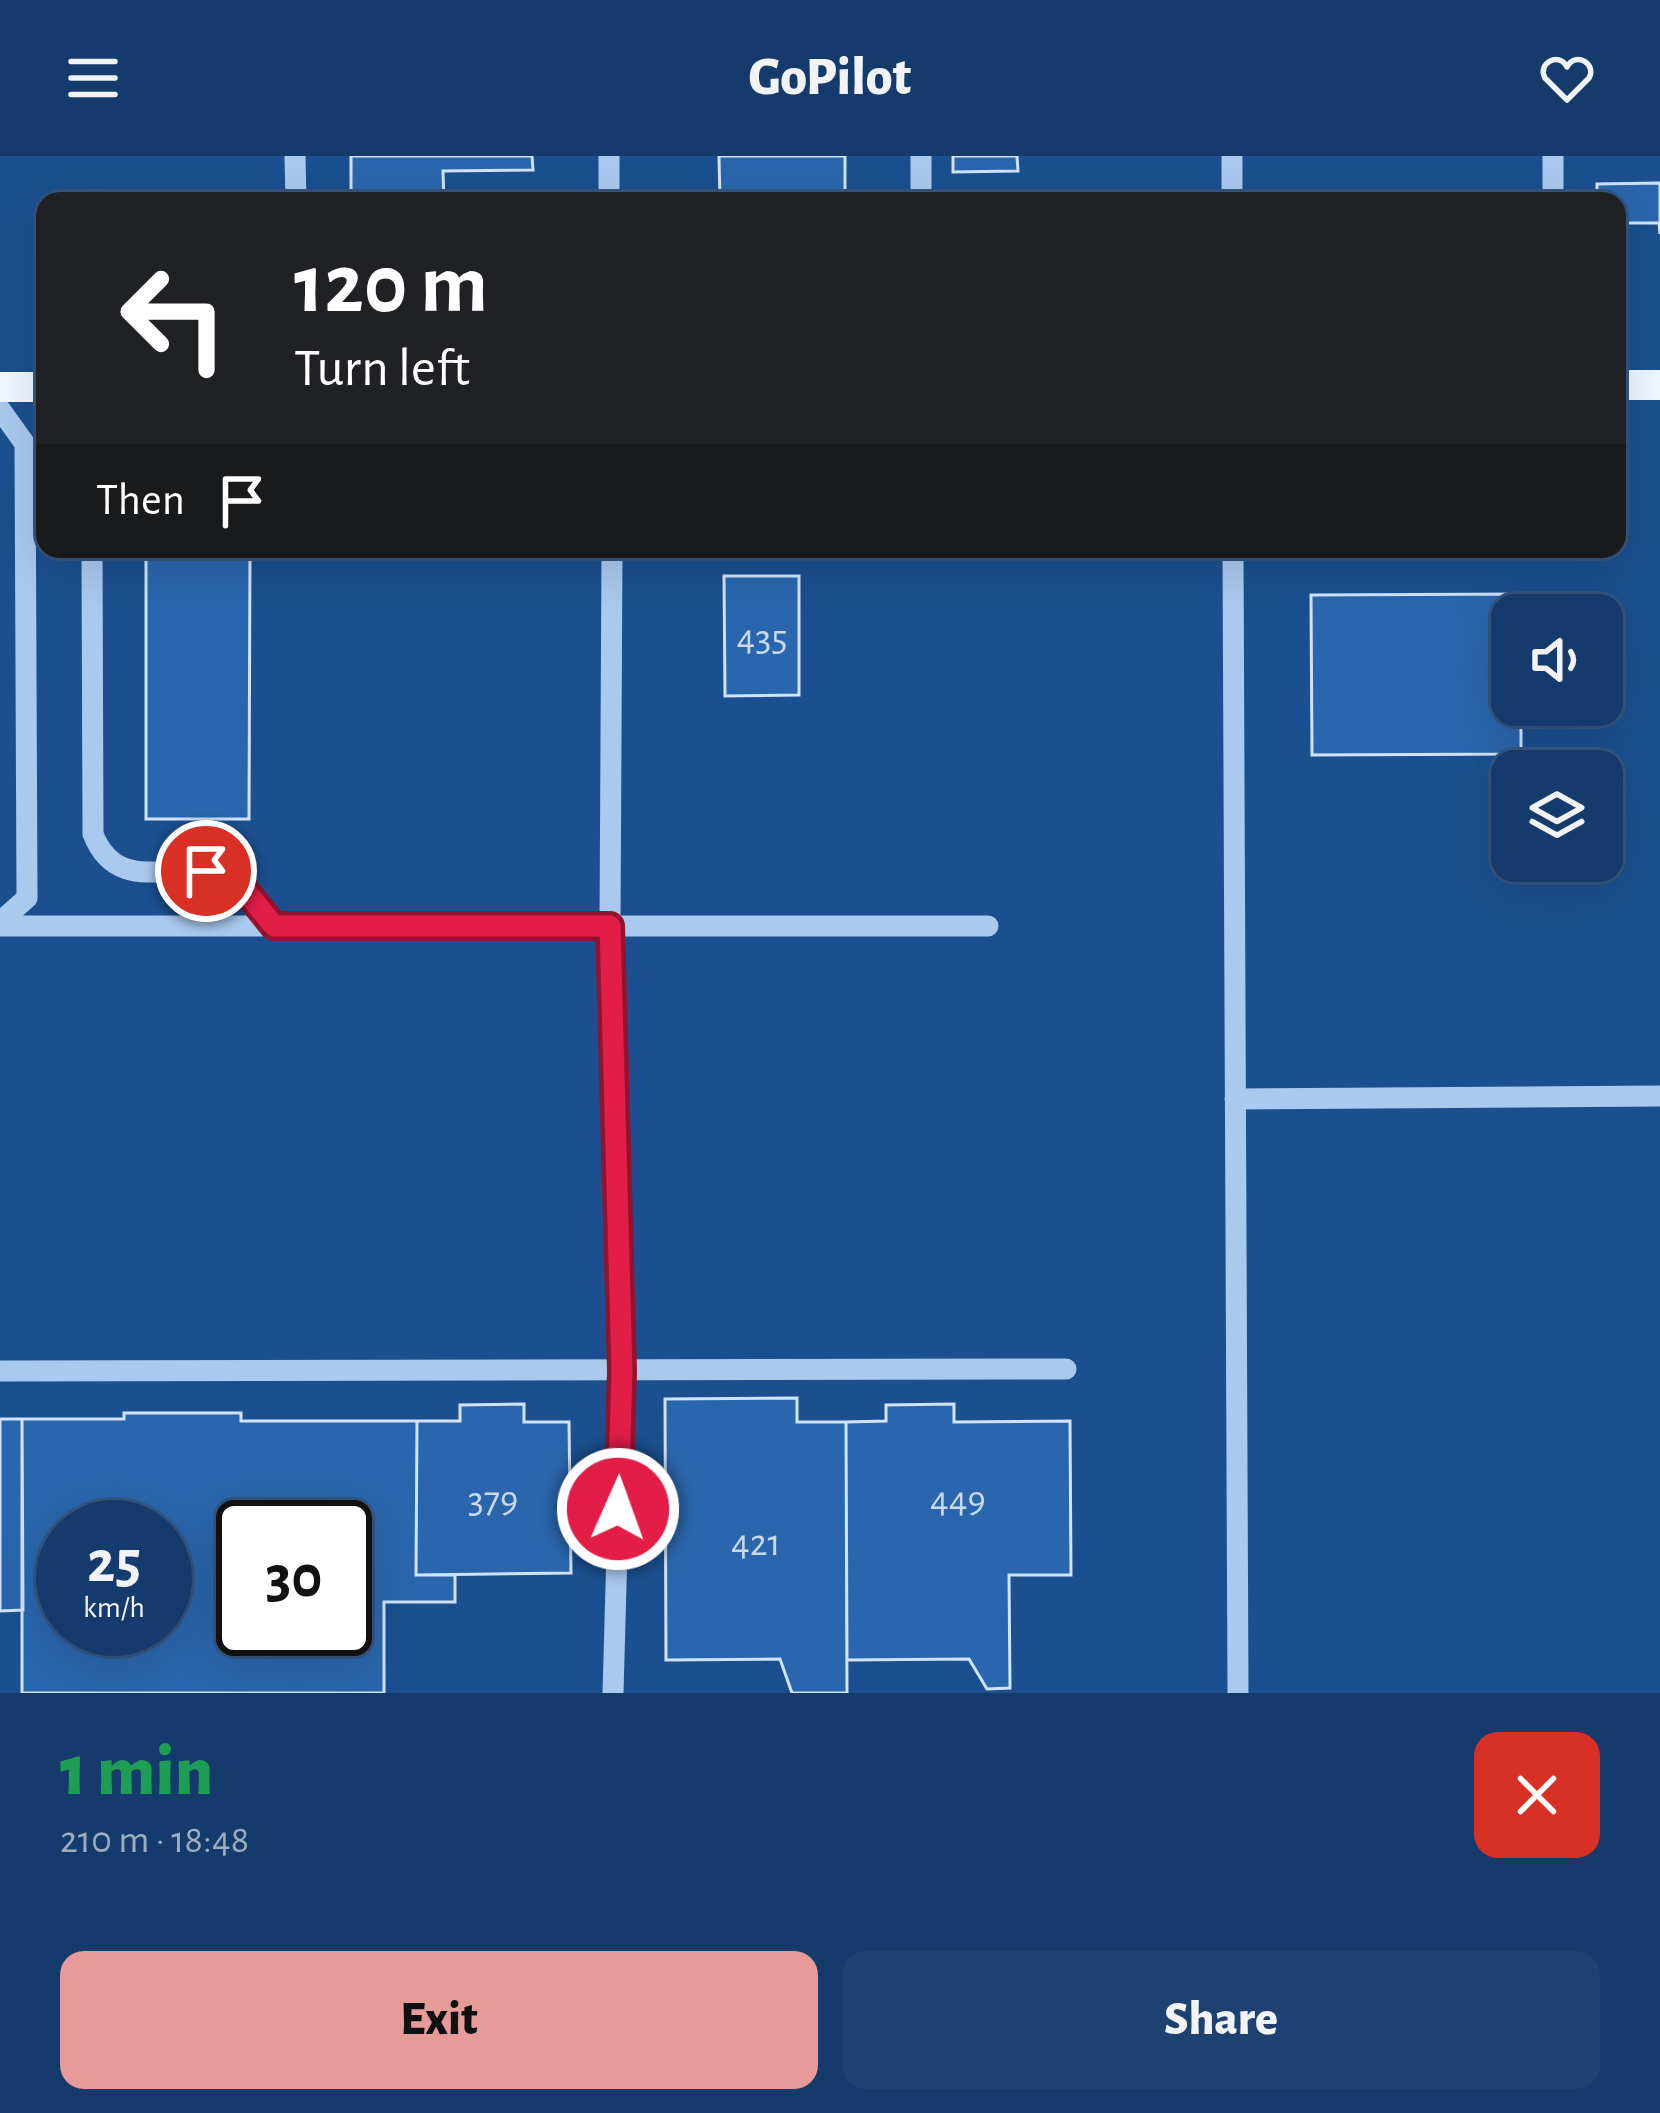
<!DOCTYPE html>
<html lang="en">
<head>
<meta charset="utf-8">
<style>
  body { margin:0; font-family:"Alegreya Sans",sans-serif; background:#1d4271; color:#f1f3f6; height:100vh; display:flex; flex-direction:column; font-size:45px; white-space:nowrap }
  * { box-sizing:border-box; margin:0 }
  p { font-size:39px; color:#9dadc1 }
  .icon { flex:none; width:66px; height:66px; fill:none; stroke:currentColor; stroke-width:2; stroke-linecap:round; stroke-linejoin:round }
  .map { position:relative; height:1537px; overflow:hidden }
  .drawer { display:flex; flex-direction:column; background:#143b6b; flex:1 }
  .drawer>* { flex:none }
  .guide { position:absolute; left:36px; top:36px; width:1590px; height:366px; border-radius:24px; box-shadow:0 12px 48px #0002,0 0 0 3px #33557e; background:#202124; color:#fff; overflow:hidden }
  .tools { position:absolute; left:1491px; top:438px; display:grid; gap:24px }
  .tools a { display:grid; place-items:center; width:132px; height:132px; border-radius:24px; background:#143b6b; box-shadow:0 12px 48px #0002,0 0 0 3px #33557e; font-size:60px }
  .speed { position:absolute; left:36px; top:1344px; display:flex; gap:24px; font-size:60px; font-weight:700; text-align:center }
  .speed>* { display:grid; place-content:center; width:156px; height:156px; border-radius:50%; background:#143b6b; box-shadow:0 12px 48px #0002,0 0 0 3px #33557e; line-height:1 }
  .speed small { font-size:30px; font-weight:400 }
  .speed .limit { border:6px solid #111; border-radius:18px; background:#fff; color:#111 }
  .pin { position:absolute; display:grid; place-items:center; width:102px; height:102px; color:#fff; margin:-51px; border:6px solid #fff; border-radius:50%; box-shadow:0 3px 12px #0007 }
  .me { position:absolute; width:132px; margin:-66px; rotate:2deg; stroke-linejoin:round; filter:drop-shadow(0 0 9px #0008) }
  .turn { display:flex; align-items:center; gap:42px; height:252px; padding:0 60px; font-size:54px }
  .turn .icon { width:156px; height:156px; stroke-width:2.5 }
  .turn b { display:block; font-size:84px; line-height:102px }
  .then { display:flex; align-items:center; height:114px; padding:0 60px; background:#0003; gap:24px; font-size:45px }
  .round { display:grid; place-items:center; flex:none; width:126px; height:126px; border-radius:24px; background:#1d4271 }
  .overview { display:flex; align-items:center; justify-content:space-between; height:204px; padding:0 60px }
  h1 { font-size:72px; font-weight:800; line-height:90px; color:#1e9e55 }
  .button { display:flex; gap:24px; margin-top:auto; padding:24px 60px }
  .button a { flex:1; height:138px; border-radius:24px; background:#e69b98; color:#111; font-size:48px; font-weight:800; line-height:138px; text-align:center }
  .button a+a { background:#1d4271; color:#f1f3f6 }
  header { display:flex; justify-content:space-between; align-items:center; height:156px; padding:0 60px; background:#143b6b; font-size:54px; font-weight:800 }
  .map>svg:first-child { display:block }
  .building { fill:#2a66ad; stroke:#cfe3fa; stroke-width:3; fill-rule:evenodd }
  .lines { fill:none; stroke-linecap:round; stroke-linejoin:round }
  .minor { stroke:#a9c9ee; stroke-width:21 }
  .major { stroke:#f0f6ff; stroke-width:30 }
  .route-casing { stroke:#92132f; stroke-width:30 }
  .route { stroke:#e11d48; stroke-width:21 }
  .labels { text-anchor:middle; stroke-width:12; stroke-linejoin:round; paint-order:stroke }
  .number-label { font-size:39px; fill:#cad9ea }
</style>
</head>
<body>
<header><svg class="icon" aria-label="menu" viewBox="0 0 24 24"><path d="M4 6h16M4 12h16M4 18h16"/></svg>GoPilot<svg class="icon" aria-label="heart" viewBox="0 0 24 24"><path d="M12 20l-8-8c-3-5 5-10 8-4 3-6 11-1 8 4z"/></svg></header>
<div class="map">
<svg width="1660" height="1537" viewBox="0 0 1660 1537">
  <rect width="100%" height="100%" fill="#1b4f8f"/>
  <!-- building -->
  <path class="building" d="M 351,0 L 532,0 L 533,14 L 443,15 L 444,45 L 351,45 Z
    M 719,0 L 845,0 L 845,45 L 720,45 Z
    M 953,0 L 1017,0 L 1018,15 L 953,16 Z
    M 1660,27 L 1660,78 L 1659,67 L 1617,67 L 1617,45 L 1597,45 L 1597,28 Z
    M 1375,35 L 1430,36 L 1430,45 L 1375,45 Z
    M 146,393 L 250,393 L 249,663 L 146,663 Z
    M 724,420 L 799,420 L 799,539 L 725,540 Z
    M 1520,438 L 1520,459 L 1512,459 L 1512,549 L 1521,549 L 1521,598 L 1312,599 L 1311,439 Z
    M 797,1242 L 797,1266 L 846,1266 L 847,1537 L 792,1537 L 780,1503 L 666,1504 L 665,1243 Z
    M 524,1248 L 524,1266 L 569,1266 L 571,1417 L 416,1419 L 417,1265 L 460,1265 L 460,1249 Z
    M 954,1248 L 954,1266 L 1070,1265 L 1071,1419 L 1009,1419 L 1010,1532 L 987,1533 L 969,1503 L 847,1504 L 846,1266 L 886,1265 L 886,1249 Z
    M 124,1257 L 241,1257 L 241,1265 L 417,1265 L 416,1419 L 455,1419 L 455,1446 L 384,1446 L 384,1537 L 22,1537 L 22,1263 L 124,1263 ZM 63,1371 L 165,1371 L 165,1473 L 63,1473 ZM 243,1371 L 345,1371 L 345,1473 L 243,1473 Z
    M 0,1263 L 22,1263 L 23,1454 L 0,1455 Z"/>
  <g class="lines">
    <!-- minor -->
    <path class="minor" d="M 295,0 L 296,45
      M 609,45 L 609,0
      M 921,45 L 921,0
      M 1232,45 L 1232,0
      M 1553,45 L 1553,0
      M 0,253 L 25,288 L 27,742 L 0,766
      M 92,393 L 93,678 C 119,744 180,699 228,721 C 248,730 261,754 274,770
      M 612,393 L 610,770 L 622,1215 L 613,1537
      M 1233,393 L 1238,1537
      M 0,770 L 988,770
      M 1235,943 L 1660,940
      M 0,1215 L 1066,1213"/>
    <!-- major -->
    <path class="major" d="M 1617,229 L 1660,229
      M 0,231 L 45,231"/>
  </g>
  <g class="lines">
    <defs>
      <path id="route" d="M 206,715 L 240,728 L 274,770 L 610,770 L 622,1215 L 618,1353"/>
    </defs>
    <!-- route casing -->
    <use href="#route" class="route-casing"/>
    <!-- route -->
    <use href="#route" class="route"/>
  </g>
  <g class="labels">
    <!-- number labels -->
    <g class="number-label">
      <text x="762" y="494">435</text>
      <text x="493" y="1356">379</text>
      <text x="958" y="1356">449</text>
      <text x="756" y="1399">421</text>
    </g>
  </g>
</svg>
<div class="tools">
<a><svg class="icon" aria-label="sound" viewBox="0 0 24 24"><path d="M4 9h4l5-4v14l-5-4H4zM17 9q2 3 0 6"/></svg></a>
<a><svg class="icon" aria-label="layers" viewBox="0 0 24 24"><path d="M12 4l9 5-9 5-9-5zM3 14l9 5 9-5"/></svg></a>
</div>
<div class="speed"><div>25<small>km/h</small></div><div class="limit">30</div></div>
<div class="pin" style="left:206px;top:715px;background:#d93025"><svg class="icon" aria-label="arrive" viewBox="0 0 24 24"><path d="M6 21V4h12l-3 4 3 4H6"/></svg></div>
<svg class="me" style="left:618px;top:1353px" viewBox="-20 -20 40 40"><circle r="17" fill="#e11d48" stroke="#fff" stroke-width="3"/><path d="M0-11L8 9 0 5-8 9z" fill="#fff"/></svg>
<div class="guide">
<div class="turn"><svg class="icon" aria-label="left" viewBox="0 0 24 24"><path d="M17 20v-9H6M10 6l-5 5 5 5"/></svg><div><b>120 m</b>Turn left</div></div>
<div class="then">Then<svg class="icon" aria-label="arrive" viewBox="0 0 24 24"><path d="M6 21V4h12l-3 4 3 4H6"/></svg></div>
</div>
</div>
<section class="drawer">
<div class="overview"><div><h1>1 min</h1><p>210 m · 18:48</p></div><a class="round" style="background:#d93025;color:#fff"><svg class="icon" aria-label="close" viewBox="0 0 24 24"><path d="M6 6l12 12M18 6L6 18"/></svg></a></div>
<div class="button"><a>Exit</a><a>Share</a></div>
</section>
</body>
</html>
